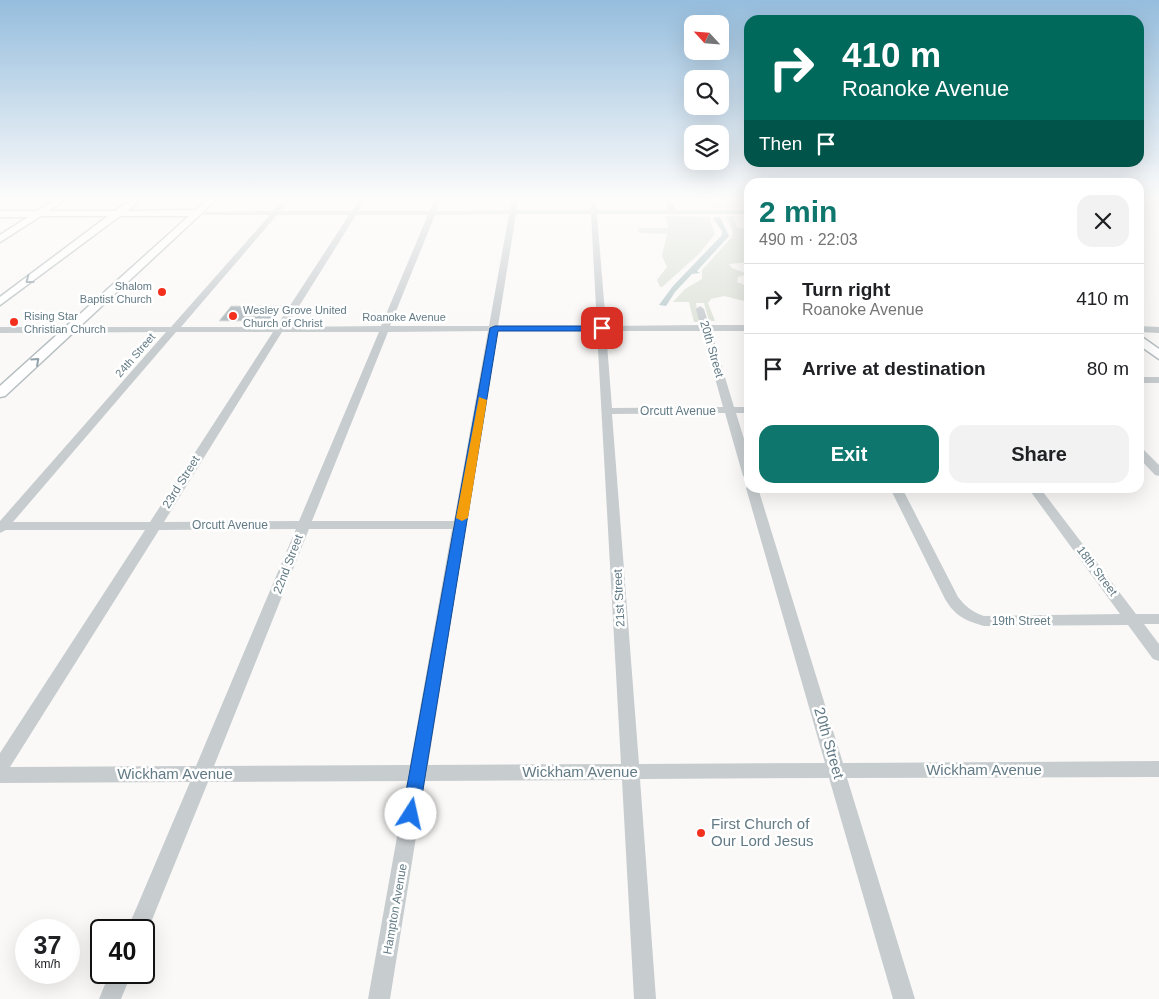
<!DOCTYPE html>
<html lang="en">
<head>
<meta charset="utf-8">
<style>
  body { margin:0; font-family:Helvetica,sans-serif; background:#f2f2f2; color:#202124; height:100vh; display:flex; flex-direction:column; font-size:19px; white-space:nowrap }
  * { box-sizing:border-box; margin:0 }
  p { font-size:16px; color:#757577 }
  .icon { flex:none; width:28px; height:28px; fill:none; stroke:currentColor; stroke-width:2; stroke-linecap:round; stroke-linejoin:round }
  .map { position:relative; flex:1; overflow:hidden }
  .details { position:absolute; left:744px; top:178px; width:400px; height:315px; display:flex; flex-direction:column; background:#fff; border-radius:15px; box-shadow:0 5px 20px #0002 }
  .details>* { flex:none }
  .top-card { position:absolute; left:744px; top:15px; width:400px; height:152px; border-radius:15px; box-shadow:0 5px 20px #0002; background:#00695c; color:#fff; overflow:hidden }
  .needle { width:32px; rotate:296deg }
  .buttons { position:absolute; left:684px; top:15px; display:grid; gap:10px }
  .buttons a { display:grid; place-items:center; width:45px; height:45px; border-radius:10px; background:#fff; box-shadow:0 5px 20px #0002; font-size:25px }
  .speed { position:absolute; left:15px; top:919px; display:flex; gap:10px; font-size:25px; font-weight:700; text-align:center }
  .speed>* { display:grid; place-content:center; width:65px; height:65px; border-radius:50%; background:#fff; box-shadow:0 5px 20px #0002; line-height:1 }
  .speed small { font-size:12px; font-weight:400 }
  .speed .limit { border:2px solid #111; border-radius:8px; background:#fff; color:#111 }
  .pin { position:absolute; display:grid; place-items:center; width:42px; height:42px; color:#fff; margin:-21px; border-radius:10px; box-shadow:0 2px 8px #0006 }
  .me { position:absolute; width:55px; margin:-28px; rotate:10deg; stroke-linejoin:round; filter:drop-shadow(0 0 4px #0008) }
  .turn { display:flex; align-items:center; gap:18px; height:105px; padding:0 15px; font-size:22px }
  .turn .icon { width:65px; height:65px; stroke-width:2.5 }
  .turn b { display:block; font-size:35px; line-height:42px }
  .then { display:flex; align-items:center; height:48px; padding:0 15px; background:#0003; gap:10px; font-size:19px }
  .round { display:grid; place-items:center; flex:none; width:52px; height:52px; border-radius:15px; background:#f2f2f2 }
  .headline { display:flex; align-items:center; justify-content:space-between; height:85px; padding:0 15px }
  h1 { font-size:30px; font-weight:700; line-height:38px; color:#0f766e }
  .cta { display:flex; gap:10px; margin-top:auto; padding:10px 15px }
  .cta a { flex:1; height:58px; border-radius:15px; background:#0f766e; color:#fff; font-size:20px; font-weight:700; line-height:58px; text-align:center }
  .cta a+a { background:#f2f2f2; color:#202124 }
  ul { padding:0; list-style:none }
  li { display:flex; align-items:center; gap:15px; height:70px; padding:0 15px; border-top:1px solid #e0e0e0 }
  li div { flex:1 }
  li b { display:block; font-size:19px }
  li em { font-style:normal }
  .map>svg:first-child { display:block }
  .built { fill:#eaebea }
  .green { fill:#dce2d8 }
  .water { fill:#bacbcd }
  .building { fill:#aab7bc; stroke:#dbdbd9 }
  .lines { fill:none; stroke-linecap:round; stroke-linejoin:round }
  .major-casing { stroke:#b7bec1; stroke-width:3 }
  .minor { fill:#c7cccf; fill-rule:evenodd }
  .major { fill:#fff; fill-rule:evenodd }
  .oneway { stroke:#91a2aa }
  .route { fill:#1a73e8; stroke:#114b97 }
  .slow { fill:#f59e0b }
  .poi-dot { fill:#f32f1e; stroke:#fff; stroke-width:2 }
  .labels { text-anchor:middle; stroke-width:5; stroke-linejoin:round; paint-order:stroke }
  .far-poi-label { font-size:11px; fill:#627a85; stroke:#fff; text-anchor:start }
  .far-street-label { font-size:11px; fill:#627a85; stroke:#fff }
  .street-label { font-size:12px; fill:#627a85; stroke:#fff }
  .near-street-label { font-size:15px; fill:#627a85; stroke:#fff }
  .near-poi-label { font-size:15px; fill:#627a85; stroke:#fff; text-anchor:start }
</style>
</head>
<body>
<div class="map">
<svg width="1159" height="999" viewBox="0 0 1159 999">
  <rect width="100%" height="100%" fill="#faf9f7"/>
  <!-- built -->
  <path class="built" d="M 706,198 L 749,198 L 749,208 L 710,208 Z"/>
  <!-- green -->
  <path class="green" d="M 666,216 L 709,217 L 715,234 L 699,254 L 662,287 L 660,287 L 657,280 L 667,267 L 662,256 L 667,234 L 639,233 L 638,228 L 668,228 Z
    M 726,216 L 733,216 L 737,227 L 749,229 L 749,262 L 729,264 L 732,268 L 748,274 L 738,277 L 737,282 L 749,287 L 748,302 L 724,296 L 711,299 L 708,303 L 715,321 L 709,321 L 704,303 L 696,303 L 699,322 L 694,322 L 689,302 L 673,302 L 685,289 L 702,279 L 702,270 L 732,237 L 733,232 Z"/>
  <!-- water -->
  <path class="water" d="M 720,217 L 729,236 L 697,271 L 700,273 L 692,274 L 675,292 L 666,306 L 659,305 L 673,286 L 722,235 L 722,231 L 713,218 Z"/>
  <!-- building -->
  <path class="building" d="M 231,306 L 283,306 L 273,321 L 219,321 Z"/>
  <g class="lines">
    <defs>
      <path id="major" d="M 58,198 L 67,198 L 49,211 L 115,211 L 133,198 L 142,198 L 127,211 L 195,210 L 209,198 L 218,198 L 5,396 L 0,397 L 0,386 L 189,216 L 120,216 L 0,305 L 0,297 L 108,216 L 41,216 L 0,242 L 0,235 L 28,217 L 0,217 L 0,211 L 37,211 Z
        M 1139,335 L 1159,349 L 1159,359 L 1139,345 Z"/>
    </defs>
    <!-- major casing -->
    <use href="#major" class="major-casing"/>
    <!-- minor -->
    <path class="minor" d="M 285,198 L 291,198 L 280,211 L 352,211 L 360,198 L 366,198 L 358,211 L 429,211 L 435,198 L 441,198 L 436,211 L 510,210 L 512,198 L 518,198 L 516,210 L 590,210 L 590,198 L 596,198 L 597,210 L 668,210 L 665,198 L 671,198 L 675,210 L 749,210 L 749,214 L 597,214 L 606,326 L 700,325 L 696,309 L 700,306 L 704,309 L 709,325 L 749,325 L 749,331 L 711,331 L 734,407 L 749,407 L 749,413 L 736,413 L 749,455 L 749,480 L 743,476 L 725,413 L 612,414 L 639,764 L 825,763 L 746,488 L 749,485 L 749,488 L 758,488 L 843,763 L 1159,761 L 1159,777 L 847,778 L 915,999 L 893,999 L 829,778 L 640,779 L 656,999 L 634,999 L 622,780 L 425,781 L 390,999 L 368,999 L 407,781 L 208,782 L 145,937 L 144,938 L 144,930 L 127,930 L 190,782 L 0,783 L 0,753 L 145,530 L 6,530 L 0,533 L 0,521 L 166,332 L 0,333 L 0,327 L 171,327 L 270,215 L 197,215 L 195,214 L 195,212 L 273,211 ZM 509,214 L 489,326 L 390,326 L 435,215 ZM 516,214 L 591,214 L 597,326 L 498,326 ZM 277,215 L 349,215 L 276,327 L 181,327 ZM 356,215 L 428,215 L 381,326 L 286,327 ZM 488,331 L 454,521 L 312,521 L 388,332 ZM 497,331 L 597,331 L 621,764 L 428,765 ZM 606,331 L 702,331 L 723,407 L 612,408 ZM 176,332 L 273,332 L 150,522 L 13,522 ZM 282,332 L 379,332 L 299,521 L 164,522 ZM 296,529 L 196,766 L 10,767 L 159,530 ZM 309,529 L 452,529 L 410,765 L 214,766 Z
      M 1142,198 L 1159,200 L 1159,204 L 1143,199 Z
      M 1139,326 L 1159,327 L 1159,333 L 1139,332 Z
      M 1139,377 L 1159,377 L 1159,383 L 1139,383 Z
      M 1139,448 L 1143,449 L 1159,465 L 1159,476 L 1155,475 L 1139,458 Z
      M 890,488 L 902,488 L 958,597 C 966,607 972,612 984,616 L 1120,614 L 1028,488 L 1040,488 L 1136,614 L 1159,614 L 1159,624 L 1144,624 L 1159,644 L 1159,661 L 1153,659 L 1128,625 L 984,626 C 966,621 955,616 945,599 Z
      M 110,972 L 132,972 L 121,999 L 99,999 Z"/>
    <!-- major -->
    <use href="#major" class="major"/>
  </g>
  <!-- one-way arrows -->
  <defs><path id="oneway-chevron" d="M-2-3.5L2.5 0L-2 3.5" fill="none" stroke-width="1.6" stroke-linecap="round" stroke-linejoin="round" transform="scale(1.25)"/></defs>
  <g class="oneway">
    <use href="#oneway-chevron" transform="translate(29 280) rotate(143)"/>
    <use href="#oneway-chevron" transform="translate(36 361) rotate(-42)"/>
  </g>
  <!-- sky -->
  <linearGradient id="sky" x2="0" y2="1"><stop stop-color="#95bddd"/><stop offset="0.59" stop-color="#fdfcfb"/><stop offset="1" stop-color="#fdfcfb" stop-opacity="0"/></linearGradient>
  <rect width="1159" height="338" fill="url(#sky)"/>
  <!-- route -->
  <path class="route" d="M 495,326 L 602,326 L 607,328 L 602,331 L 498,331 L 419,814 L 417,819 L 411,822 L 405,819 L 402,814 L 490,328 Z"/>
  <!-- slow -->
  <path class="slow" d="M 479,397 L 487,400 L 468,518 L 462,521 L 456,518 Z"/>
  <!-- markers -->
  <g class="poi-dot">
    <circle cx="162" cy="292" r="5"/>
    <circle cx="233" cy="316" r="5"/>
    <circle cx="14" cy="322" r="5"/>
    <circle cx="701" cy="833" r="5"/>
  </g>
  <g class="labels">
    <!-- far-poi labels -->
    <g class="far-poi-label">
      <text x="152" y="290" text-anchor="end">Shalom<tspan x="152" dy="13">Baptist Church</tspan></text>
      <text x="243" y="314">Wesley Grove United<tspan x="243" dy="13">Church of Christ</tspan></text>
      <text x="24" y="320">Rising Star<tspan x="24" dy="13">Christian Church</tspan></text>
    </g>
    <!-- far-street labels -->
    <g class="far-street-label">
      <text x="404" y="321">Roanoke Avenue</text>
      <text transform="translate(135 355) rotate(-49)" y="4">24th Street</text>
    </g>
    <!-- street labels -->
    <g class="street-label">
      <text transform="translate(712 349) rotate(74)" y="4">20th Street</text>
      <text x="678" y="415">Orcutt Avenue</text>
      <text transform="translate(181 482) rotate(-58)" y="4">23rd Street</text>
      <text x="230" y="529">Orcutt Avenue</text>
      <text transform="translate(288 564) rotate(-69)" y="4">22nd Street</text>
      <text transform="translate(1097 571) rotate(53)" y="4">18th Street</text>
      <text transform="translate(619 598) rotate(-93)" y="4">21st Street</text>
      <text x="1021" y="625">19th Street</text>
      <text transform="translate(395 909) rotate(-80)" y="4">Hampton Avenue</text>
    </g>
    <!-- near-street labels -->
    <g class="near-street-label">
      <text transform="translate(829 743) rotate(74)" y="5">20th Street</text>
      <text x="984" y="775">Wickham Avenue</text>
      <text x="580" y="777">Wickham Avenue</text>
      <text x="175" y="779">Wickham Avenue</text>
    </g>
    <!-- near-poi labels -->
    <g class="near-poi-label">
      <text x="711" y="829">First Church of<tspan x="711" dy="17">Our Lord Jesus</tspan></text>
    </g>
  </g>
</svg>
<div class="buttons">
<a><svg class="needle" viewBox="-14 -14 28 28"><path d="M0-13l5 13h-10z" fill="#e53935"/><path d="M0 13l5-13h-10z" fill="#757577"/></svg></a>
<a><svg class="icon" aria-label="search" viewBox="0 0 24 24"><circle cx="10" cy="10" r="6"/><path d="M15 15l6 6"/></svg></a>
<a><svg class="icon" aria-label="layers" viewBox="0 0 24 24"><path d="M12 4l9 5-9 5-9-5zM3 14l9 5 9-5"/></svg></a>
</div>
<div class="speed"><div>37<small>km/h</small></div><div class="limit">40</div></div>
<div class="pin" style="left:602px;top:328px;background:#d93025"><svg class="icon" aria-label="arrive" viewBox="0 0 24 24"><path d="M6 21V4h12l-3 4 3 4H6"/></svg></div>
<svg class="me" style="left:411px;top:814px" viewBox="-20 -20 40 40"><circle r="19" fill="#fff"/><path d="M0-13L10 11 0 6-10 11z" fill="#1a73e8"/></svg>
<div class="top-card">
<div class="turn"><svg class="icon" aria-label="right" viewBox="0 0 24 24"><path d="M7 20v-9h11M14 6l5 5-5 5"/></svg><div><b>410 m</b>Roanoke Avenue</div></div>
<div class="then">Then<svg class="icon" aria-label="arrive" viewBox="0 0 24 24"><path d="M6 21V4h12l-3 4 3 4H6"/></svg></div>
</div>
<section class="details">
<div class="headline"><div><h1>2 min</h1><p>490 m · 22:03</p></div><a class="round"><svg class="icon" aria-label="close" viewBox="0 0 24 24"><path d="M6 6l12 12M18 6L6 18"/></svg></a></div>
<ul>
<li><svg class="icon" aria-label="right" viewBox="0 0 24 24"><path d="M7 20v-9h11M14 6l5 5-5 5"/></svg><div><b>Turn right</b><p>Roanoke Avenue</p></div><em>410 m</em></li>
<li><svg class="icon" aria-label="arrive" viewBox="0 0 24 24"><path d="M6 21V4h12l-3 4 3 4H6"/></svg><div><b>Arrive at destination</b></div><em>80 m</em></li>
</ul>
<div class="cta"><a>Exit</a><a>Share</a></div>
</section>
</div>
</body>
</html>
